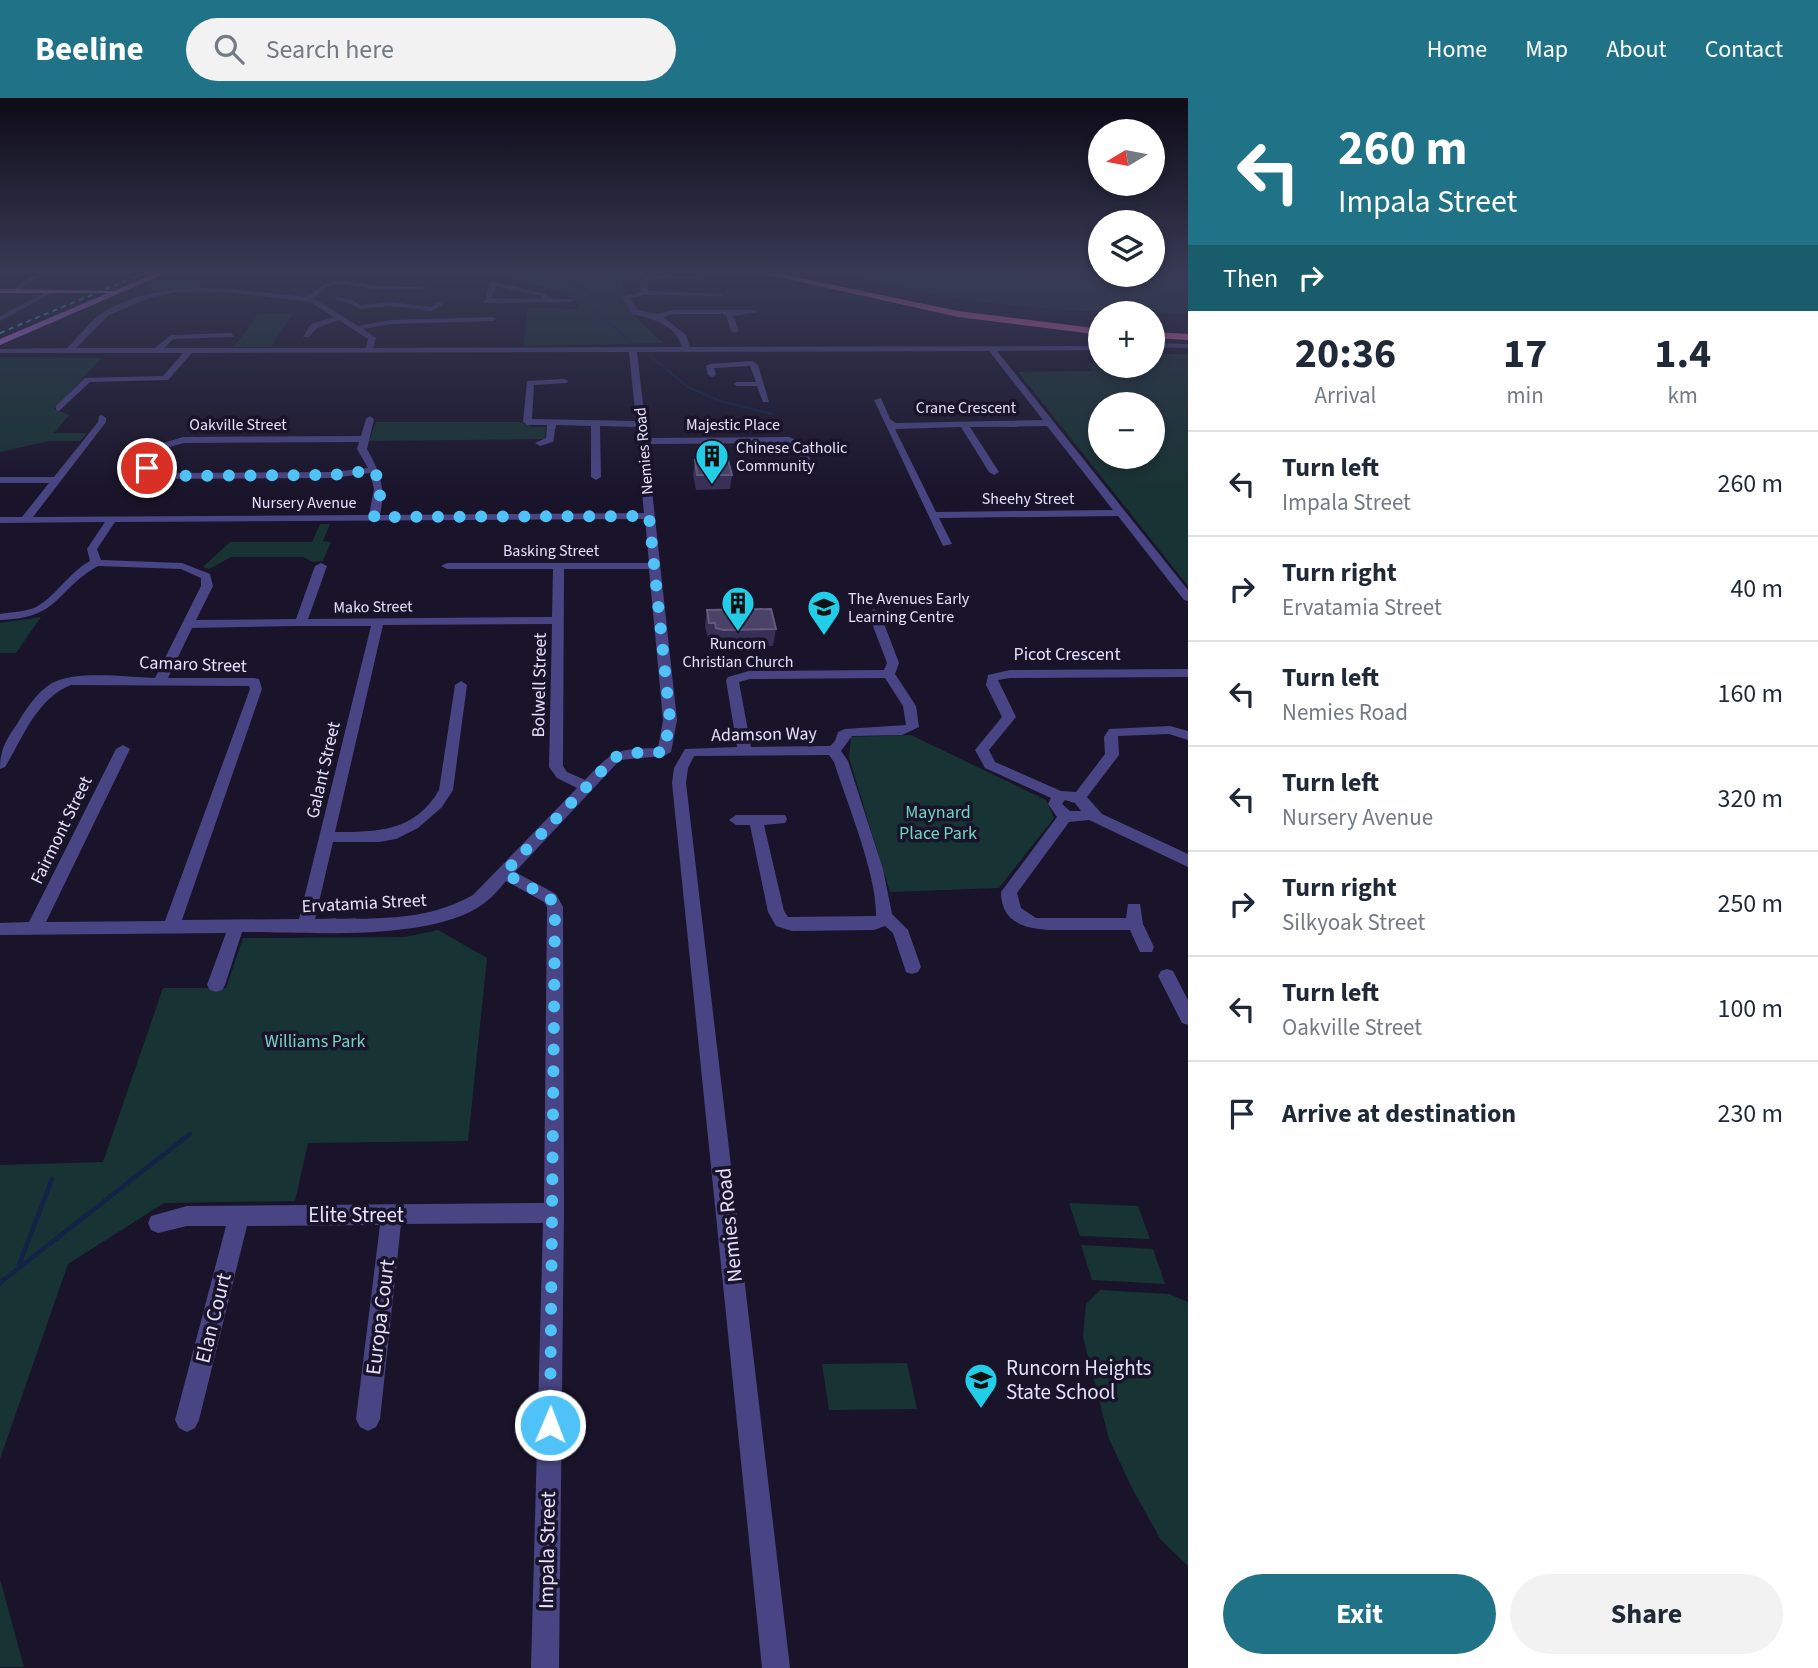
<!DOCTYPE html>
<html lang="en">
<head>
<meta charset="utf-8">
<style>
  body { margin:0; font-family:"Source Sans 3",sans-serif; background:#f2f2f3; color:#1f2937; height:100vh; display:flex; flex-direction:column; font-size:26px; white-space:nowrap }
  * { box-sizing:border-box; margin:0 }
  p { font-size:23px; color:#747a83 }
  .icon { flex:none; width:38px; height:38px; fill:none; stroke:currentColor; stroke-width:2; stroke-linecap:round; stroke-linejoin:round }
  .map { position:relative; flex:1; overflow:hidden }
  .drawer { display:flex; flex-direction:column; background:#fff; width:630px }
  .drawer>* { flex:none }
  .top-card { background:#207386; color:#fff; overflow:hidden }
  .needle { width:46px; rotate:260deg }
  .tools { position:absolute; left:1088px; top:21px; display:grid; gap:14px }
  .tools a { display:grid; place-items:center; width:77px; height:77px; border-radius:50%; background:#fff; box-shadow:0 4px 10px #0003; font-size:35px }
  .pin { position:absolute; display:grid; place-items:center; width:60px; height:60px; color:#fff; margin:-30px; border:4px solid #fff; border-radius:50%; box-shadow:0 2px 7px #0007 }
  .me { position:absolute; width:77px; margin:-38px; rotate:1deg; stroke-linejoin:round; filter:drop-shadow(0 0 5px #0008) }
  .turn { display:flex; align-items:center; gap:24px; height:147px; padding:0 35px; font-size:32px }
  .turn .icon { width:91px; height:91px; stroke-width:2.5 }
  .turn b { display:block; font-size:49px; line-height:60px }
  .then { display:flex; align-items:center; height:66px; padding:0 35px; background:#0003; gap:14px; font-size:26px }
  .eta { display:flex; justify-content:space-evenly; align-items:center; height:119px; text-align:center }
  .eta b { font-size:42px; font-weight:700; line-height:49px }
  .primary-button { display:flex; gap:14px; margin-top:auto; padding:14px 35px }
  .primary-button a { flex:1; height:80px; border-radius:42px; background:#207386; color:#fff; font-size:28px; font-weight:700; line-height:80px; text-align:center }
  .primary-button a+a { background:#f2f2f3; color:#1f2937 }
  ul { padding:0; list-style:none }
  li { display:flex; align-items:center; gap:21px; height:105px; padding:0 35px; border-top:2px solid #e0e1e3 }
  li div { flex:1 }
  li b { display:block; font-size:26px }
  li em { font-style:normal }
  header { display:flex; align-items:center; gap:42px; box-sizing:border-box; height:98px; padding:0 35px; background:#207386; color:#fff }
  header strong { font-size:33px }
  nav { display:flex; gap:38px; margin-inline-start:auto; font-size:24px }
  .search { width:490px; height:63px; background:#f2f2f3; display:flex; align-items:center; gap:18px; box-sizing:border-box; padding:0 24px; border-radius:38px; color:#747a83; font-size:26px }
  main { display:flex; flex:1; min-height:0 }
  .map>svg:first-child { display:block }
  .green { fill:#183333; fill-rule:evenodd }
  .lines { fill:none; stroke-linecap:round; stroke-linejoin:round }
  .stream-far2 { stroke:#122346; stroke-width:2 }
  .stream-far1 { stroke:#122346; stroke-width:4.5 }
  .stream { stroke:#122346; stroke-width:5 }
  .minor { fill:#494584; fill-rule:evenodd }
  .major { fill:#c573f0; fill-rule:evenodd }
  .highway { fill:#ee69a5; fill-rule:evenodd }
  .rail { stroke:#21cde7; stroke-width:2; stroke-dasharray:5 4.5; stroke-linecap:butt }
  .wall { fill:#382f56 }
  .building { fill:#4a4267; stroke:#625b7f; stroke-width:2 }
  .route { stroke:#4fc3f7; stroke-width:12; stroke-dasharray:0 21.6 }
  .labels { text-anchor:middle; stroke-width:7; stroke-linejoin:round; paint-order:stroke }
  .far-street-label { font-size:16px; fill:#e4e1fc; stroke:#19142a }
  .far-poi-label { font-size:16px; fill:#e4e1fc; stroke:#19142a; text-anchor:start }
  .street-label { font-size:18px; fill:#e4e1fc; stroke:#19142a }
  .park-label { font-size:18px; fill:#73d5c0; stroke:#19142a }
  .near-street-label { font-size:21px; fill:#e4e1fc; stroke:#19142a }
  .near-poi-label { font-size:21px; fill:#e4e1fc; stroke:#19142a; text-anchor:start }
</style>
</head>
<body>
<header>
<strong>Beeline</strong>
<div class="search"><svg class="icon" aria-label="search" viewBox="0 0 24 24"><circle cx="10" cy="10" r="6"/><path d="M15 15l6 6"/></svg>Search here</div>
<nav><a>Home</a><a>Map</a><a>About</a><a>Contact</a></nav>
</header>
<main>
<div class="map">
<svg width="1188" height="1570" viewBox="0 0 1188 1570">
  <rect width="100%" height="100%" fill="#19142a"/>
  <!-- green -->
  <path class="green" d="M 496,176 L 638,179 L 638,182 L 622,182 C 623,211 644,228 664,245 L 523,248 L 528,210 L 579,211 L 579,206 L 566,195 Z
    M 847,176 L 1188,176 L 1188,216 C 1073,215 958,208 847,176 Z
    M 152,182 L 205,182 L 198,190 L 157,194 L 143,186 Z
    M 293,215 L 271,249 L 234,249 L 258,216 Z
    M 1100,256 L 1101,268 L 1153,268 L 1153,256 L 1188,256 L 1188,488 L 1018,274 L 1093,273 L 1087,266 L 1096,264 L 1096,257 ZM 1101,306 L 1153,306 L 1153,359 L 1101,359 Z
    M 0,259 L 102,260 L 54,311 L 69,317 L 54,335 L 87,335 L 80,343 L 49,343 L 0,354 Z
    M 376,324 L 520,324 L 532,329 L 546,329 L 545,341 L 369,343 Z
    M 320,426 L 330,426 L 323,443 L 331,444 L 323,463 L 313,464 L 303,459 L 231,459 L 209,471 L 203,469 L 230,444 L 312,444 Z
    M 41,519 L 16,555 L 0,555 L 0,525 Z
    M 911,637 L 1046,702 L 1054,720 L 999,790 L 890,794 L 849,660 L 851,639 Z
    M 438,832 L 487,860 L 468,1043 L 308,1045 L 295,1103 L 164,1105 L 68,1166 L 0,1361 L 0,1067 L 103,1064 L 163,890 L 226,890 L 243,840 L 405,839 Z
    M 1069,1105 L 1138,1108 L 1150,1141 L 1080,1138 Z
    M 1081,1147 L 1153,1151 L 1165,1186 L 1092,1182 Z
    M 1100,1192 L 1169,1196 L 1188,1204 L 1188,1468 L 1161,1442 L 1133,1392 L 1109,1341 L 1083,1239 L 1086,1206 Z
    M 907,1265 L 917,1311 L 829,1312 L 822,1266 Z
    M 0,1481 L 24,1569 L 0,1569 Z"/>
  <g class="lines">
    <!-- stream-far2 -->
    <path class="stream-far2" d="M 537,176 L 588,192 L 595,212 L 630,243
      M 650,258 L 688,289 L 720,303 L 772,316"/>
    <!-- stream-far1 -->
    <path class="stream-far1" d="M 19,1167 L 52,1081
      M 1,1184 L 190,1036"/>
    <!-- stream -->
    <path class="stream" d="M 0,1185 L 3,1182"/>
    <!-- minor -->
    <path class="minor" d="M 40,176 L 49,176 L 32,182 L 16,194 L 11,193 L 28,180 Z
      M 201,176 L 424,176 L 421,178 L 204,178 Z
      M 640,176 L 711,179 L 648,182 L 648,193 L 724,196 L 721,198 L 645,197 L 630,200 L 638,212 L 657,216 L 674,212 L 754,212 L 758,214 L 733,218 L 739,233 L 735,235 L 731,233 L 726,217 L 722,216 L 674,216 L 663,219 L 686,237 L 690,249 L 1101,248 L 1101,252 L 997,253 L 1188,492 L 1188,503 L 1184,502 L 1118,418 L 939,420 L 952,446 L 943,448 L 874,302 L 881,300 L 890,321 L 896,325 L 1043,322 L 989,253 L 637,254 L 647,340 L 789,339 L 803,345 L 813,368 L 805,370 L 796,349 L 788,345 L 647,346 L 677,622 L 671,654 L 664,658 L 620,662 L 515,774 L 556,796 L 563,809 L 564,1115 L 559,1570 L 531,1570 L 543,1125 L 401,1126 L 380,1321 L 376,1329 L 368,1333 L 360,1329 L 356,1321 L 380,1127 L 247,1128 L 199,1322 L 195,1330 L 187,1334 L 179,1330 L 175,1322 L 226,1128 L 187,1128 L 158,1135 L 151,1132 L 148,1125 L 151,1118 L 187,1108 L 544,1105 L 547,809 L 544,804 L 506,783 C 499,791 492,800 483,806 C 431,844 307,834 242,834 L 225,887 L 222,892 L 216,894 L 210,892 L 207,887 L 226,835 L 0,837 L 0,825 L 29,824 L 116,651 L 123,647 L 130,651 L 46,824 L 165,823 L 250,591 L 249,588 L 71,587 C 36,601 23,640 5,669 L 0,671 C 0,651 6,642 17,626 C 26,611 37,594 52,585 C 76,572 128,579 155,580 L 201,488 L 201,480 L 181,471 L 98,468 C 54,493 61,520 0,522 L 0,516 C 11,514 23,514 34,510 C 55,500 68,475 90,463 L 87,451 L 105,424 L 0,425 L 0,419 L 22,419 L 49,385 L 0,385 L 0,379 L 54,379 L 98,324 L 99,318 L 102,317 L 106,320 L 106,324 L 33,419 L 369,417 L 374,391 L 370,375 L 333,380 L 158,381 L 145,377 L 142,370 L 160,346 L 183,339 L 361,338 L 366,321 L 370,318 L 374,321 L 367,351 C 380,374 386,389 380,417 L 644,415 L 636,329 L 600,328 L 601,379 L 596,382 L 591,379 L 591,328 L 556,327 L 553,344 L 540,348 L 535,345 L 546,340 L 547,327 L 527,327 L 523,324 L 527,283 L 564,281 L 568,283 L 567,285 L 534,287 L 532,321 L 636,323 L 629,254 L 192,255 L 168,282 L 90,284 L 59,313 L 56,312 L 56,308 L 85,280 L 163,278 L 183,255 L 0,255 L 0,251 L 67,250 C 79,239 91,221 105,213 C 168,178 239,192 306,199 L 323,187 L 338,182 L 381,188 L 440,190 L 381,192 L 338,186 L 327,189 L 313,200 L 358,228 L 391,222 L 493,219 L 497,221 L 493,223 L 391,226 L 363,231 L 376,240 L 373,250 L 682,249 C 676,227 652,220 632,216 L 622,199 L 641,194 L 640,184 L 643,180 ZM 176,194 L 224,194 L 310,204 L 334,219 L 311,226 L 303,239 L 309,239 L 317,230 L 339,222 L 368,241 L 366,250 L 164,250 L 173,241 L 234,239 L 231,235 L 171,237 L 155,250 L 76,250 L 109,217 L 147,201 ZM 1047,328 L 1113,412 L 936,414 L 895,331 L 961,329 L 989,374 L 994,377 L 999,374 L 970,329 ZM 359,344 L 357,351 L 368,370 L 333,374 L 159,375 L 152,373 L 152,370 L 166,350 L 184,345 ZM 645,421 L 649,465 L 447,465 L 441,468 L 447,471 L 553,471 L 552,519 L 308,521 L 327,468 L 321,465 L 315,468 L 296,521 L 196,522 L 213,488 L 210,476 L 182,465 L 101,462 L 97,451 L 115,424 ZM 564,471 L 649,471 L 663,622 L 658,650 C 616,651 613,652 585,682 L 567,674 L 563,668 ZM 552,526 L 549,669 L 557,680 L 577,690 L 473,797 C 424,825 370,820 315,821 L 333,744 L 379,744 L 396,741 L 418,730 L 442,709 L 453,692 L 467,587 L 461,583 L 455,587 L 439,692 C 415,734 377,734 335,734 L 383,527 ZM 296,528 L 371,528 L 299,821 L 182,822 L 262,591 L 259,581 L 254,580 L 168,580 L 192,530 Z
      M 493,183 L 546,196 L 549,200 L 574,202 L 570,204 L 484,205 L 490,185 ZM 496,188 L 541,198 L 542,200 L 491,201 Z
      M 50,192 L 55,193 L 0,223 L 0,218 Z
      M 337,199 L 351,201 L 360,207 L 390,204 L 431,209 L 439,204 L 443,206 L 432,213 L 390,208 L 359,211 L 347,204 L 335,202 Z
      M 1153,245 L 1188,246 L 1188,250 L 1153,249 Z
      M 752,263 L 758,267 L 769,304 L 763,304 L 757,288 L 737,288 L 733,286 L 737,284 L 756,284 L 750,268 L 714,270 L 716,277 L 712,279 L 708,277 L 706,268 L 710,266 Z
      M 874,511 L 880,515 L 899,565 L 895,576 L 916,608 L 919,629 L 902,637 L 852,638 L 841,653 L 848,663 L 883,771 L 892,816 L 908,832 L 921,869 L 918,874 L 912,876 L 906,874 L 893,835 L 885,828 L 874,832 L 792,833 L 776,828 L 768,814 L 750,727 L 736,727 L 729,722 L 736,717 L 785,717 L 787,721 L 785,725 L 764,727 L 784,813 L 788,819 L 876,818 C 877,777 847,705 834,664 L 829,657 L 694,658 L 688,670 L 686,685 L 790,1570 L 762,1570 L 672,685 L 674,670 L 685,651 L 737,649 L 726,582 L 728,579 L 749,573 L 884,572 L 887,565 L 868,515 ZM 885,580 L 903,608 L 906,627 L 845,631 L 838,634 L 835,643 L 830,648 L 751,649 L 739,584 L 750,581 Z
      M 1188,571 L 1188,579 L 1010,580 L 998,582 L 1016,619 L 989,652 L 995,664 L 1061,693 L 1076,694 L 1105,656 L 1104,639 L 1109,631 L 1170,628 L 1188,633 L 1188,642 L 1169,636 L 1118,638 L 1119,657 L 1087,699 L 1102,716 L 1188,756 L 1188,769 L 1089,722 L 1069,724 L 1017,795 L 1021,810 L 1036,820 L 1126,820 L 1128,806 L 1140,806 L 1143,826 L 1154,849 L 1152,854 L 1140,854 L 1130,832 C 1111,832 1092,832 1074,832 C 1044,832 1001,835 1001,794 L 1057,719 L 1048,706 L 1051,700 L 985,670 L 975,652 L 1002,619 L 986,587 L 988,577 L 1010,572 ZM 1065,702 L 1075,705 L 1081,713 L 1070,713 L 1062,706 Z
      M 1167,871 L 1173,873 L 1188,902 L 1188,927 L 1182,925 L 1158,878 L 1161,873 Z"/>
    <!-- major -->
    <path class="major" d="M 154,176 L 164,176 L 0,247 L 0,241 L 108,195 L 0,195 L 0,191 L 114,193 Z"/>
    <!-- highway -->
    <path class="highway" d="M 765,176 L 781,176 L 958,213 L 1101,231 L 1101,237 L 958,219 Z
      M 1153,234 L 1188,236 L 1188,242 L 1153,240 Z"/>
    <!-- rail -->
    <path class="rail" d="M 0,235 L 142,176"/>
  </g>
  <!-- wall -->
  <path class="wall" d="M 695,362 L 732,377 L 730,391 L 696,392 L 693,377 Z
    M 707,512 L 776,531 L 773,548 L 721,548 L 715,546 L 714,541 L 708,541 L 705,528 Z"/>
  <!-- building -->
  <path class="building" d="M 695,362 L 728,362 L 732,377 L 697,377 Z
    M 771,511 L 776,531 L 723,532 L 716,530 L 715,525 L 709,525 L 707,512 Z"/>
  <!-- sky -->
  <linearGradient id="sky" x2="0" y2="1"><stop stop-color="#0e0b17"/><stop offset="0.44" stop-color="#383a55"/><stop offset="1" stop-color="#383a55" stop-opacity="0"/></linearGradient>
  <rect width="1188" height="396" fill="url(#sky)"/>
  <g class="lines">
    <!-- route -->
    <path class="route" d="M 147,370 L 148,375 L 158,378 L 333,377 L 374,372 L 382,390 L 374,419 L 649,418 L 670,622 L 664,654 L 630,655 L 615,659 L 504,775 L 550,800 L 555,809 L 550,1327"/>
  </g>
  <!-- icons -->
  <defs>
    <symbol id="building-pin" viewBox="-11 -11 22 30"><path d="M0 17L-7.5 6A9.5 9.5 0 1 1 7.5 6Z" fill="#21cde7" stroke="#19142a"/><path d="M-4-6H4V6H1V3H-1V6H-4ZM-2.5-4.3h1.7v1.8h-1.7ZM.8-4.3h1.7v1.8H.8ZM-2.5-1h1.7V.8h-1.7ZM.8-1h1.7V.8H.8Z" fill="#111"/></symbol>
    <symbol id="school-pin" viewBox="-11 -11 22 30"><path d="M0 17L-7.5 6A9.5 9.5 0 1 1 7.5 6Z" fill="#21cde7" stroke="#19142a"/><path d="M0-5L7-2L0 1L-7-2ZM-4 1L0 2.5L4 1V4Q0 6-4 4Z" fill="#111"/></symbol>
  </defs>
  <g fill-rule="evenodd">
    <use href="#building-pin" x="693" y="339" width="38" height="52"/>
    <use href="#building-pin" x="719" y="486" width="38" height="52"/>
    <use href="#school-pin" x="805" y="490" width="38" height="52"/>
    <use href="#school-pin" x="962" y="1263" width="38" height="52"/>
  </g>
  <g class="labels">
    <!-- far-street labels -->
    <g class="far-street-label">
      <text x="966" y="315">Crane Crescent</text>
      <text x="238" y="332">Oakville Street</text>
      <text x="733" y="332">Majestic Place</text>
      <text transform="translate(643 353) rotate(-95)" y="6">Nemies Road</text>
      <text x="1028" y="406">Sheehy Street</text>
      <text x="304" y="410">Nursery Avenue</text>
      <text x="551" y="458">Basking Street</text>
      <text transform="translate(373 508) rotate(-1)" y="6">Mako Street</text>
    </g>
    <!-- far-poi labels -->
    <g class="far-poi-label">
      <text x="736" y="355">Chinese Catholic<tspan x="736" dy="18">Community</tspan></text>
      <text x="848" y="506">The Avenues Early<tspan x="848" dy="18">Learning Centre</tspan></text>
      <text x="738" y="551" text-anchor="middle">Runcorn<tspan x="738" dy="18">Christian Church</tspan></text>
    </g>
    <!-- street labels -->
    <g class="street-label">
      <text x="1067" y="562">Picot Crescent</text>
      <text transform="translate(193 566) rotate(2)" y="6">Camaro Street</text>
      <text transform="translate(539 587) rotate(-89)" y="6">Bolwell Street</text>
      <text transform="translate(764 636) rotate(-1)" y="6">Adamson Way</text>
      <text transform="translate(323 672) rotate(-77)" y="6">Galant Street</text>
      <text transform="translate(61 732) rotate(-64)" y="6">Fairmont Street</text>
      <text transform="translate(364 805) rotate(-3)" y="6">Ervatamia Street</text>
    </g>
    <!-- park labels -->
    <g class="park-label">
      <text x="938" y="720">Maynard<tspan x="938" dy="21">Place Park</tspan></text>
      <text x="315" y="949">Williams Park</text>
    </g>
    <!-- near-street labels -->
    <g class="near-street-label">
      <text x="356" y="1124">Elite Street</text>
      <text transform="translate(729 1127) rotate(-96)" y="7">Nemies Road</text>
      <text transform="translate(380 1219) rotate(-83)" y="7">Europa Court</text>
      <text transform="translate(213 1220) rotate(-76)" y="7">Elan Court</text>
      <text transform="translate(547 1452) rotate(-89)" y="7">Impala Street</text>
    </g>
    <!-- near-poi labels -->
    <g class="near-poi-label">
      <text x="1006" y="1277">Runcorn Heights<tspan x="1006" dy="24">State School</tspan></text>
    </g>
  </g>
</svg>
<div class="tools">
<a><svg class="needle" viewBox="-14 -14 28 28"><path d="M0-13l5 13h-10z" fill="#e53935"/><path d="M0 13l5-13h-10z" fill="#747a83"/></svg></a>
<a><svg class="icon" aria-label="layers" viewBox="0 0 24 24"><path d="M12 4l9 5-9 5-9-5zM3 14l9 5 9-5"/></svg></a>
<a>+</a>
<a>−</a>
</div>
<div class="pin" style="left:147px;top:370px;background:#d93025"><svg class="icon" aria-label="arrive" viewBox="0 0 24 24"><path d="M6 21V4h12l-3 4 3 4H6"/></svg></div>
<svg class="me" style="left:550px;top:1327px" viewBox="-20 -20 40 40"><circle r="17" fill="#4fc3f7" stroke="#fff" stroke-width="3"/><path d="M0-11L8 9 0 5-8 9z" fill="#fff"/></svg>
</div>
<section class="drawer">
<div class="top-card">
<div class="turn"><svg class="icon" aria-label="left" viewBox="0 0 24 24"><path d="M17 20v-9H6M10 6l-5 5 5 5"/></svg><div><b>260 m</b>Impala Street</div></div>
<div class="then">Then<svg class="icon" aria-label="right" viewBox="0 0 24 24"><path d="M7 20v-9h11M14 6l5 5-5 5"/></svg></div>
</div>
<div class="eta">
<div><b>20:36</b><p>Arrival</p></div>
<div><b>17</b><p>min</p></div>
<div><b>1.4</b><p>km</p></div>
</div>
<ul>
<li><svg class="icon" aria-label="left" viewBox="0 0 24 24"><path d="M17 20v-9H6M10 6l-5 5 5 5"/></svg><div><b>Turn left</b><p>Impala Street</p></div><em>260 m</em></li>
<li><svg class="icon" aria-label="right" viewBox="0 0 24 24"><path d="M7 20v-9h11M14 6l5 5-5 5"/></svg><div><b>Turn right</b><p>Ervatamia Street</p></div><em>40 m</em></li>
<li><svg class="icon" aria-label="left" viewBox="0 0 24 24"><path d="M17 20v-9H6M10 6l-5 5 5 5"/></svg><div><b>Turn left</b><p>Nemies Road</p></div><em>160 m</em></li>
<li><svg class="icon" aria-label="left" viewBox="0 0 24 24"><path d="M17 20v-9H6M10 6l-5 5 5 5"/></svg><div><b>Turn left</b><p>Nursery Avenue</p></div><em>320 m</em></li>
<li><svg class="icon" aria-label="right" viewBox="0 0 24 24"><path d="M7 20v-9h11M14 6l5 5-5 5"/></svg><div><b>Turn right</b><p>Silkyoak Street</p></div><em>250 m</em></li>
<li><svg class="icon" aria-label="left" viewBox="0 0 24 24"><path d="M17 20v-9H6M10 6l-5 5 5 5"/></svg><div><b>Turn left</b><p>Oakville Street</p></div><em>100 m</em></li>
<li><svg class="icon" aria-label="arrive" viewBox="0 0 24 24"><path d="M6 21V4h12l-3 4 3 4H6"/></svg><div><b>Arrive at destination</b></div><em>230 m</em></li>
</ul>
<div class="primary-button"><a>Exit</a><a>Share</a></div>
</section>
</main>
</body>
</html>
